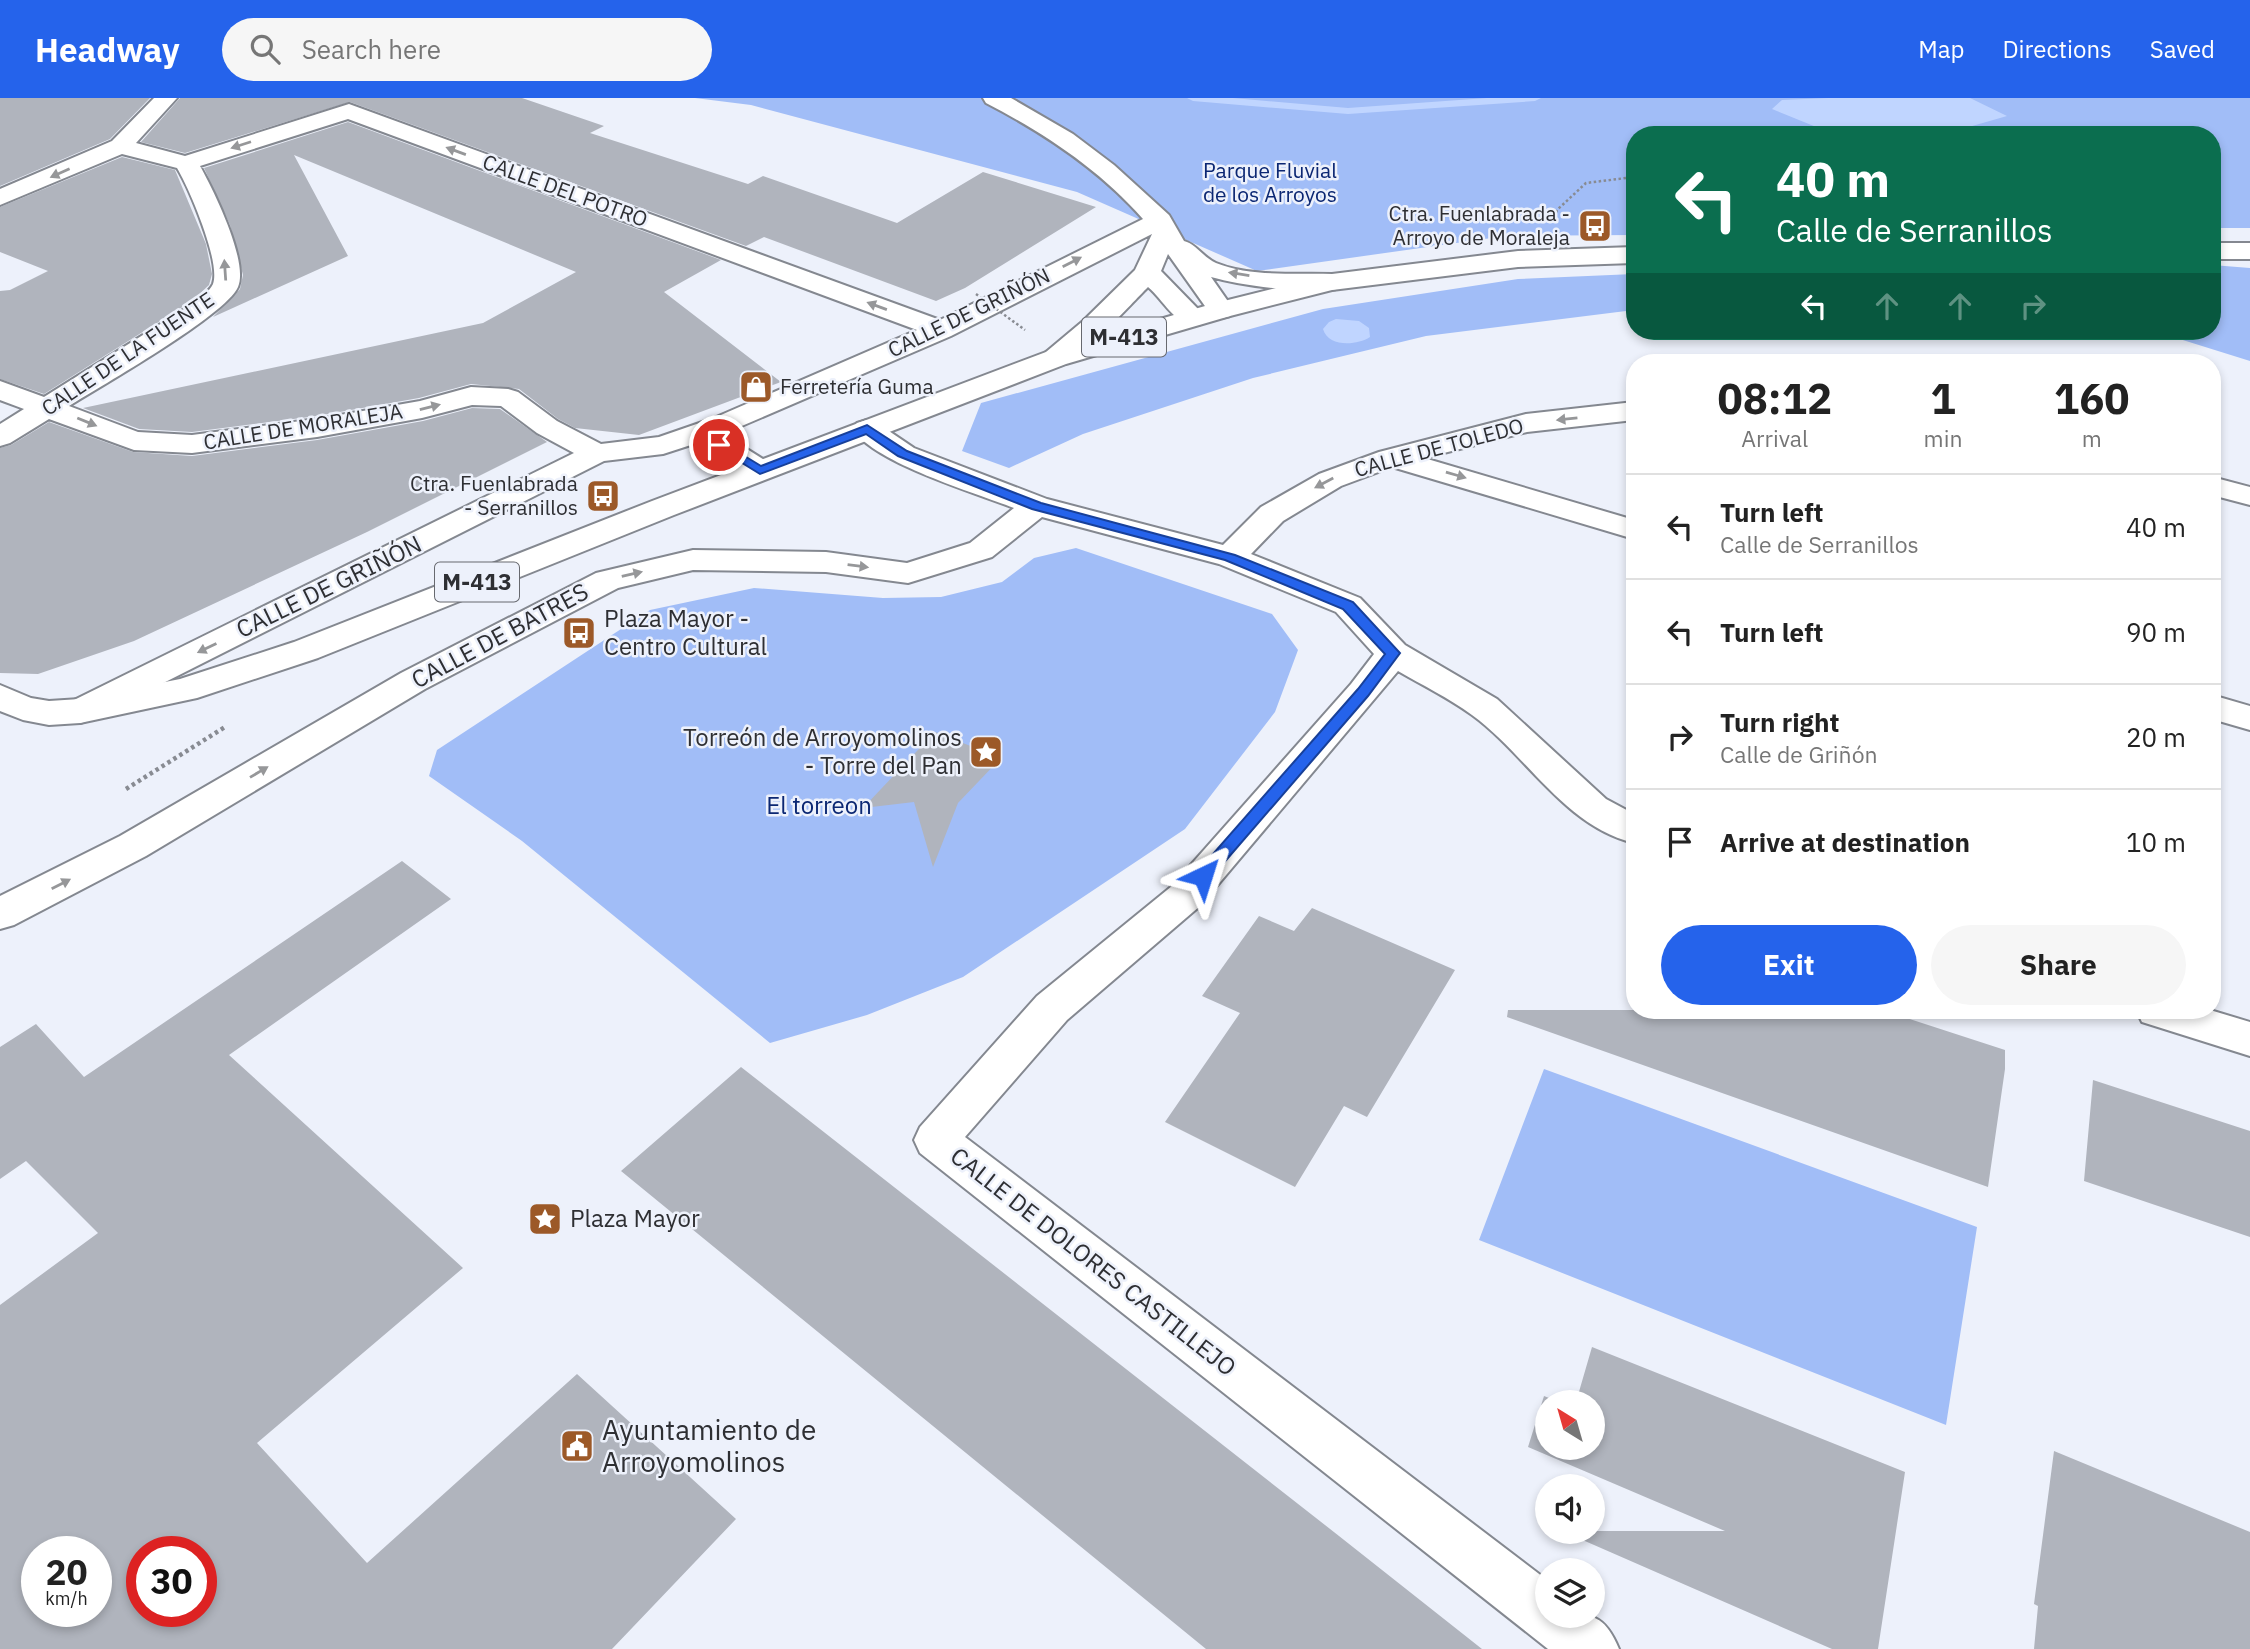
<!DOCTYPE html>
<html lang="en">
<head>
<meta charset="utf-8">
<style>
  body { margin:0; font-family:"IBM Plex Sans",sans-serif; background:#f6f6f6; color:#222; height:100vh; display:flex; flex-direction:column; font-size:26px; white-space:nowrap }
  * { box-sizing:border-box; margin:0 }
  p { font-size:23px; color:#767676 }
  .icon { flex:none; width:38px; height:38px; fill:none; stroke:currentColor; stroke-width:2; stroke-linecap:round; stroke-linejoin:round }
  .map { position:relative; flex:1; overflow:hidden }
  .drawer { position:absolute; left:1626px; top:256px; width:595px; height:665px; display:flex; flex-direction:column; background:#fff; border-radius:28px; box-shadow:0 4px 10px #0003 }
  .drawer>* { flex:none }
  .banner { position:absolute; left:1626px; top:28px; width:595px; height:214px; border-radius:28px; box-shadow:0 4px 10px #0003; background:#0b6e4f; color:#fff; overflow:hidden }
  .needle { width:46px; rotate:323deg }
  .tools { position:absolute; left:1535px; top:1292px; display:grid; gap:14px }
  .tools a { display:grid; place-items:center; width:70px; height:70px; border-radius:50%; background:#fff; box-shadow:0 4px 10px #0003; font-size:35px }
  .speed { position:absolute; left:21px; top:1438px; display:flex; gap:14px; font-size:35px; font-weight:700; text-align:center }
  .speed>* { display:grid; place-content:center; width:91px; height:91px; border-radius:50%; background:#fff; box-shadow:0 4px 10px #0003; line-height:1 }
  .speed small { font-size:18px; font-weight:400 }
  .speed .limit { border:10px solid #d22; background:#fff; color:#111 }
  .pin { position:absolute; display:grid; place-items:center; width:60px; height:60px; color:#fff; margin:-30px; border:4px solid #fff; border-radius:50%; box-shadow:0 2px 7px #0007 }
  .me { position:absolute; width:77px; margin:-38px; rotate:41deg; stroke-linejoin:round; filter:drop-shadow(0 0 5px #0008) }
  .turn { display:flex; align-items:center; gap:24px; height:147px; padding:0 35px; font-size:32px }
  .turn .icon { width:91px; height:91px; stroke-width:2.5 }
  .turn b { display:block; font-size:49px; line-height:60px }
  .lanes { display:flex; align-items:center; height:66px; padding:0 35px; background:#0003; justify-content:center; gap:35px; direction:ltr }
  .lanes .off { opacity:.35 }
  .eta { display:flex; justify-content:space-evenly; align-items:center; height:119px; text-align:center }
  .eta b { font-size:42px; font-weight:700; line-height:49px }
  .cta { display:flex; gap:14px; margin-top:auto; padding:14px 35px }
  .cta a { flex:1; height:80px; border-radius:42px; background:#2563eb; color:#fff; font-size:28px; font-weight:700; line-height:80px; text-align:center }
  .cta a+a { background:#f6f6f6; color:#222 }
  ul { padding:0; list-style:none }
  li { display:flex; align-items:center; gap:21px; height:105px; padding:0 35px; border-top:2px solid #e0e0e0 }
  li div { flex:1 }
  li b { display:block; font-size:26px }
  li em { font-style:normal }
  header { display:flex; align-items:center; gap:42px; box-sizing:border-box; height:98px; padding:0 35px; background:#2563eb; color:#fff }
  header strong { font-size:33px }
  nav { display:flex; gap:38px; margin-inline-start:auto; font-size:24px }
  .search { width:490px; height:63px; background:#f6f6f6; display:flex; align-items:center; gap:18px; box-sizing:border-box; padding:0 24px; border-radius:38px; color:#767676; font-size:26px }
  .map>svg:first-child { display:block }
  .green { fill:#a1bdf7 }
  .water { fill:#c0d5ff }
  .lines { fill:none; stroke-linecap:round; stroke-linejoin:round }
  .stream { fill:#c0d5ff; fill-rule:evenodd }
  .building { fill:#b0b4bd; fill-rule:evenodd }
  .minor-casing { stroke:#848890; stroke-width:4 }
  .major-casing { stroke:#848890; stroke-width:4 }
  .path-far1 { stroke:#888b92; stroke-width:2.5; stroke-dasharray:2.5 2.5; stroke-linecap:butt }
  .path { stroke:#888b92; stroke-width:4.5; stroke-dasharray:3.5 3.5; stroke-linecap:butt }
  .minor { fill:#fff; fill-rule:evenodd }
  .major { fill:#fff; fill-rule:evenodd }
  .path-bridge { stroke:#888b92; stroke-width:2.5; stroke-dasharray:2.5 2.5; stroke-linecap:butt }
  .oneway { fill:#969799 }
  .route { fill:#2563eb; stroke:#184099; stroke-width:2 }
  .labels { text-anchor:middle; stroke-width:5; stroke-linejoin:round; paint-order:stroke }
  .far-park-label { font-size:21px; fill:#0b2773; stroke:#edf1fb }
  .far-street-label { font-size:21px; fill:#2e2f33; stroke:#edf1fb }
  .far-poi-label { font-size:21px; fill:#2e2f33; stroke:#edf1fb; text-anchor:end }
  .shield { fill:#edf1fb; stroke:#67696f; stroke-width:2 }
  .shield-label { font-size:23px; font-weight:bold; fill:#2e2f33 }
  .street-label { font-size:24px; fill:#2e2f33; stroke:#edf1fb }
  .poi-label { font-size:24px; fill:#2e2f33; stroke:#edf1fb; text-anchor:start }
  .park-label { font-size:24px; fill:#0b2773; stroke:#edf1fb }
  .near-poi-label { font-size:28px; fill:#2e2f33; stroke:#edf1fb; text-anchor:start }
</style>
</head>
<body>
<header>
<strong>Headway</strong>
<div class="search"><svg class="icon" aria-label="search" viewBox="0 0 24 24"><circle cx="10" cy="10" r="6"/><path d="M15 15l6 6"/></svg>Search here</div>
<nav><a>Map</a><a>Directions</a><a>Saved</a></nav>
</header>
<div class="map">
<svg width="2250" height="1551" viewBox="0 0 2250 1551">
  <rect width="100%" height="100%" fill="#edf1fb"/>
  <!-- green -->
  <path class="green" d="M 695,0 L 2250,0 L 2250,130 L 2212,130 L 2212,37 L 1634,37 L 1634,137 L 1506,138 L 1257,173 L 1077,94 L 751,7 Z
    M 2212,167 L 2250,170 L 2250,263 L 2154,233 L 2212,233 Z
    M 1634,176 L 1634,212 L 1426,238 L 1253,280 L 1083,336 L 1009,370 L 962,353 L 981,305 L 1323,211 L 1518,181 Z
    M 1076,450 L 1272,516 L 1298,552 L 1275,614 L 1185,731 L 963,879 L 867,917 L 770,945 L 522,743 L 429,678 L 437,652 L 650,512 L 754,490 L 883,500 L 941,499 L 1002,484 L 1034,460 Z
    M 1544,971 L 1977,1129 L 1946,1327 L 1479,1142 Z"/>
  <!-- water -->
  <path class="water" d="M 1828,0 L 1970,0 L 2007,18 L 1941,37 L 1836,37 L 1772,11 L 1782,2 Z
    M 1336,221 L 1359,223 L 1369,230 L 1370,239 C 1356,248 1328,249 1323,231 L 1329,224 Z"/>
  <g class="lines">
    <!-- stream -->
    <path class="stream" d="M 1187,0 L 1233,0 L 1348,10 L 1487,0 L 1541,0 L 1535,3 L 1348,16 L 1193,3 Z"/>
  </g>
  <!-- building -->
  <path class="building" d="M 0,0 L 150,0 L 110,41 L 0,88 Z
    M 180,0 L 522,0 L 604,28 L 590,35 L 748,86 L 763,78 L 897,125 L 983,74 L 1096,109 L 965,190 L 936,203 L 764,139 L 746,148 L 350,4 L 185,55 L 141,44 Z
    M 348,24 L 721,162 L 664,194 L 781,284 L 639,337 L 575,330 L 558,321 L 519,291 L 471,286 L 419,300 L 317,318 L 192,334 L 139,331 L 83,310 L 483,225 L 576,174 L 294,57 L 348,158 L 213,219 L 240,191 L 243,177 L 230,127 L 204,70 Z
    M 122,59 L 175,72 L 206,146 L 212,176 L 209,187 L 192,203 L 44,296 L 0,281 L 0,193 L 10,192 L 48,173 L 0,154 L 0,109 Z
    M 472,310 L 500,311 L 547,344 L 367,434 L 134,543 L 38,576 L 0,575 L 0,350 L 11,347 L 49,324 L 133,354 L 192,358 L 317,342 L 423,323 Z
    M 935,634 L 1001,660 L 958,705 L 933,769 L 914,704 L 863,710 Z
    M 402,763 L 451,801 L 229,957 L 463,1170 L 257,1345 L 367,1465 L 577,1276 L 736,1421 L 612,1551 L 0,1551 L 0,1207 L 98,1135 L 26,1063 L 0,1081 L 0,949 L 36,926 L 84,979 ZM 37,1454 L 96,1454 L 96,1514 L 37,1514 ZM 142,1454 L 201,1454 L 201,1514 L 142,1514 Z
    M 1312,810 L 1455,872 L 1367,1019 L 1344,1008 L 1295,1089 L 1165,1024 L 1240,915 L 1202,898 L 1259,818 L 1294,833 Z
    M 1508,912 L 1882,912 L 2005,952 L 2005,971 L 1988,1089 L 1507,919 Z
    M 741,969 L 1339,1438 L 1482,1551 L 1206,1551 L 621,1073 Z
    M 2093,982 L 2250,1033 L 2250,1139 L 2084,1083 Z
    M 1592,1249 L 1905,1374 L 1878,1551 L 1832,1551 L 1562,1433 L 1725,1433 L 1528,1349 L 1544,1298 L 1559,1304 L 1547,1304 L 1547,1349 L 1592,1349 L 1592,1304 L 1576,1304 Z
    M 2054,1353 L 2250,1434 L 2250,1551 L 2034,1551 L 2038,1508 L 2034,1506 Z"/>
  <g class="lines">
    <defs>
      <path id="minor" d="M 154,0 L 177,0 L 136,45 L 185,58 L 349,6 L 940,222 L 1143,121 C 1099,71 1044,35 986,5 L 983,0 L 1011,0 L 1073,36 L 1114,67 L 1169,117 L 1184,143 C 1196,146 1204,160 1216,165 C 1250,179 1296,175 1332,176 L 1341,178 L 1345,184 L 1341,190 C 1310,197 1243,188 1211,179 L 1234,212 L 1230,218 L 1221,220 L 1212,218 L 1168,156 L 1161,173 L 1201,214 L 1205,220 L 1201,226 C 1177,232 1165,203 1148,189 C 1131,206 1082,260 1062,267 C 1056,269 1052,267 1046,266 L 1042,260 L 1046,254 L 1083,223 L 1135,172 L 1152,136 L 951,238 L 723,336 L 771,366 L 775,372 L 771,378 C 745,385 718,358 697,345 L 663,356 L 604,363 L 92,621 L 80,625 L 68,621 L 62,613 L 68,605 L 574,355 L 537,335 L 501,308 L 472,307 L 422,320 L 317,339 L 192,355 L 134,352 L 49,321 L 10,345 L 0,348 L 0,326 L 24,311 L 0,302 L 0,283 L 44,299 L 194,205 C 200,200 210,193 213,186 C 221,164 189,90 177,70 L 122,56 L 0,107 L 0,91 L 112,43 ZM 348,21 L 917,232 L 714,320 L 659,339 L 601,346 L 557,323 L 518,294 L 508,291 L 471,289 L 420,303 L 317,321 L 192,337 L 138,334 L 69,308 C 101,288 226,217 238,189 C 249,164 213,91 200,68 Z
        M 1634,304 L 1634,322 L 1527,334 L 1424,360 L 1634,422 L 1634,441 L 1392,369 L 1341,388 L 1283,423 L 1251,456 L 1360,500 L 1405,547 L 1497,601 L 1606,701 L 1634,716 L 1634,745 C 1564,728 1527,657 1472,617 C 1449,600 1422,587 1398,573 L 1200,808 L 1067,922 L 965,1039 L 1547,1482 L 1547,1517 C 1586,1517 1602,1510 1619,1551 L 1548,1551 L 920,1055 L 914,1042 L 920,1029 L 1037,898 L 1172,788 L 1351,586 L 1374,556 L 1336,514 L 1219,466 L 1042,419 L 992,459 L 908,485 L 826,474 L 693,472 L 618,490 L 425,591 L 146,758 L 14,827 L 0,831 L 0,798 L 120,738 L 401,575 L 596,475 L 693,452 L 826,454 L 907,465 L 970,445 L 1014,410 C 973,394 877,366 852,331 L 857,325 L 867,322 L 877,325 L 914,350 L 1047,401 L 1223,447 L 1261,409 L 1319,376 L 1379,354 L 1526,316 Z
        M 2212,379 L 2250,389 L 2250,407 L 2212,397 Z
        M 2212,597 L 2250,608 L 2250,632 L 2212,621 Z
        M 2136,912 L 2210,912 L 2250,924 L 2250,958 L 2142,924 Z"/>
      <path id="major" d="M 2212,145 L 2250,145 L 2250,161 L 2212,161 Z
        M 1634,149 L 1634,165 L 1518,169 L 1332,192 L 1230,218 L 1066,266 L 674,417 L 318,560 L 197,600 L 80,625 L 49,627 L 23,622 L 0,613 L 0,587 L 31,600 L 49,603 L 80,601 L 180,581 L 294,544 L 652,403 L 1046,254 L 1212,206 L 1332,176 L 1518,153 Z"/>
    </defs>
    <!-- minor casing -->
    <use href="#minor" class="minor-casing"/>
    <!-- major casing -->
    <use href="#major" class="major-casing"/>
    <!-- path-far1 -->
    <path class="path-far1" d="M 1554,119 L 1557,112 L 1586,85 L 1634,79"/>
    <!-- path -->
    <path class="path" d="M 126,691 L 225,629"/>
    <!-- minor -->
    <use href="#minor" class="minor"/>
    <!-- major -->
    <use href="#major" class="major"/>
    <!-- path-bridge -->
    <path class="path-bridge" d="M 976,196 L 1025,232"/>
  </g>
  <!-- one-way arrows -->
  <defs><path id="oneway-solid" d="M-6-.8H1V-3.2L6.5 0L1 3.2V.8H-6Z" transform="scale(1.75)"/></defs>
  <g class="oneway">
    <use href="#oneway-solid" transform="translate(241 47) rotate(162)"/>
    <use href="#oneway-solid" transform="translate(456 53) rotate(-160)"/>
    <use href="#oneway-solid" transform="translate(60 75) rotate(156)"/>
    <use href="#oneway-solid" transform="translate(1072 164) rotate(-27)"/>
    <use href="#oneway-solid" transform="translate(225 172) rotate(-94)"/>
    <use href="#oneway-solid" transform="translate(1239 176) rotate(-171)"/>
    <use href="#oneway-solid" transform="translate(877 208) rotate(-160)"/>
    <use href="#oneway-solid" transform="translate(430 309) rotate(-14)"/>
    <use href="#oneway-solid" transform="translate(1567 321) rotate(174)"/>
    <use href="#oneway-solid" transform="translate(87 324) rotate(22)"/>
    <use href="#oneway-solid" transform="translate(1456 377) rotate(16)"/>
    <use href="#oneway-solid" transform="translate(1324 385) rotate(152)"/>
    <use href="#oneway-solid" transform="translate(858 468) rotate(7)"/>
    <use href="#oneway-solid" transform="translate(632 476) rotate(-13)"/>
    <use href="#oneway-solid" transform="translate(207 550) rotate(154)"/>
    <use href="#oneway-solid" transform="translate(259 674) rotate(-31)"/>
    <use href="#oneway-solid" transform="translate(61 786) rotate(-27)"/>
  </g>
  <!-- route -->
  <path class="route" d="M 867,327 L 907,353 L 1041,405 L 1235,457 L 1353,504 L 1400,555 L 1368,598 L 1209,782 L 1198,782 L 1195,778 L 1198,773 L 1358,591 L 1385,556 L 1343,511 L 1225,462 L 1032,411 L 898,358 L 866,336 L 760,376 L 713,347 L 723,345 L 761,368 Z"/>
  <!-- icons -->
  <defs>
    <symbol id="bus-square" viewBox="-11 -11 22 22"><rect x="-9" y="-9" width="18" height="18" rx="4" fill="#9c5928" stroke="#edf1fb"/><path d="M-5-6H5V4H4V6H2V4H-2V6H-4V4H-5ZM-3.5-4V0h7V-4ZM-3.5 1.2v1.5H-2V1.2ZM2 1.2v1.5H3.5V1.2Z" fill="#fff"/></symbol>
    <symbol id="shop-square" viewBox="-11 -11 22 22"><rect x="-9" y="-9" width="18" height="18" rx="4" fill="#9c5928" stroke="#edf1fb"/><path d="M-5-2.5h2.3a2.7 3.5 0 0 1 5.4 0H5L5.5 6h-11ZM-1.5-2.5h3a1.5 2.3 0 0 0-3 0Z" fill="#fff"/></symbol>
    <symbol id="sight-square" viewBox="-11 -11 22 22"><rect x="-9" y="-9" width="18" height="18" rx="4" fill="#9c5928" stroke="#edf1fb"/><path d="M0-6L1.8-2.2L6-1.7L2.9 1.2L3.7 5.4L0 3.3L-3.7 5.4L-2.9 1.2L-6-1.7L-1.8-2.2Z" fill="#fff"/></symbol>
    <symbol id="civic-square" viewBox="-11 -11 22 22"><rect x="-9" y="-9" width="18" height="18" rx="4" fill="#9c5928" stroke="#edf1fb"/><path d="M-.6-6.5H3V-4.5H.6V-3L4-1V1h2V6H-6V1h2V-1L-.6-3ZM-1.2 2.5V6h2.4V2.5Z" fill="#fff"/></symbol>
  </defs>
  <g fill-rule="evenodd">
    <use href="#bus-square" x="1576" y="109" width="38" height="38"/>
    <use href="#shop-square" x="737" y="270" width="38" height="38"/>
    <use href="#bus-square" x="584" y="379" width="38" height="38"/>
    <use href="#bus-square" x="560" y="516" width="38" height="38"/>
    <use href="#sight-square" x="967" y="635" width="38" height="38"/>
    <use href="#sight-square" x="526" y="1102" width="38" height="38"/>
    <use href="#civic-square" x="558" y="1329" width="38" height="38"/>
  </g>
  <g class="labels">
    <!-- far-park labels -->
    <g class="far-park-label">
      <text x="1270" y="80">Parque Fluvial<tspan x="1270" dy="24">de los Arroyos</tspan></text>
    </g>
    <!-- far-street labels -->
    <g class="far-street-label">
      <text transform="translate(565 93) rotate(20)" y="7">CALLE DEL POTRO</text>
      <text transform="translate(969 215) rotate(-26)" y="7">CALLE DE GRIÑÓN</text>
      <text transform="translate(128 256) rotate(-34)" y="7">CALLE DE LA FUENTE</text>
      <text transform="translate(303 329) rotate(-9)" y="7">CALLE DE MORALEJA</text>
      <text transform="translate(1439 350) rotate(-15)" y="7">CALLE DE TOLEDO</text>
    </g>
    <!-- far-poi labels -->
    <g class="far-poi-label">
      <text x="1570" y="123">Ctra. Fuenlabrada -<tspan x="1570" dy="24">Arroyo de Moraleja</tspan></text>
      <text x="780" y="296" text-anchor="start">Ferretería Guma</text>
      <text x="578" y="393">Ctra. Fuenlabrada<tspan x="578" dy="24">- Serranillos</tspan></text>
    </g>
    <!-- shield labels -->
    <g class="shield">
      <rect x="1082" y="219.5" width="84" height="39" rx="5"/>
      <rect x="435" y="464.5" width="84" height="39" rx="5"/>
    </g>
    <g class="shield-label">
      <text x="1124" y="247">M-413</text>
      <text x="477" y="492">M-413</text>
    </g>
    <!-- street labels -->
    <g class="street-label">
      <text transform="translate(329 489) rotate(-26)" y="8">CALLE DE GRIÑÓN</text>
      <text transform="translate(500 538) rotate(-28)" y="8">CALLE DE BATRES</text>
      <text transform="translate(1093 1164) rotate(38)" y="8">CALLE DE DOLORES CASTILLEJO</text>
    </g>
    <!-- poi labels -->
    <g class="poi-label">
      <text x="604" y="529">Plaza Mayor -<tspan x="604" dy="28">Centro Cultural</tspan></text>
      <text x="962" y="648" text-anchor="end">Torreón de Arroyomolinos<tspan x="962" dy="28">- Torre del Pan</tspan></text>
      <text x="570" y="1129">Plaza Mayor</text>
    </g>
    <!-- park labels -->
    <g class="park-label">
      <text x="819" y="716">El torreon</text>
    </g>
    <!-- near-poi labels -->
    <g class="near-poi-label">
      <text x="602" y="1342">Ayuntamiento de<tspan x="602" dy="32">Arroyomolinos</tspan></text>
    </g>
  </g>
</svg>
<div class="tools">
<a><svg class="needle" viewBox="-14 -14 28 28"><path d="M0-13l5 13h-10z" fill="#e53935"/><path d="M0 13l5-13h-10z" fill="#767676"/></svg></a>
<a><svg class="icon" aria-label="sound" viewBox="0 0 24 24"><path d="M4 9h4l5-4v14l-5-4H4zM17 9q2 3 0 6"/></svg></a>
<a><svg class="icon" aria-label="layers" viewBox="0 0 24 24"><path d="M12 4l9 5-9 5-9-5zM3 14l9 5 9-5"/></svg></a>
</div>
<div class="speed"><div>20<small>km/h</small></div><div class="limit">30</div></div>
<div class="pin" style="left:719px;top:347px;background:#d93025"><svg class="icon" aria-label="arrive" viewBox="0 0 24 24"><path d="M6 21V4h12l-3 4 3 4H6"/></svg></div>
<svg class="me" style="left:1203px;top:778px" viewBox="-20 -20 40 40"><path d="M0-17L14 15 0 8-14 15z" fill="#2563eb" stroke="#fff" stroke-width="4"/></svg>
<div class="banner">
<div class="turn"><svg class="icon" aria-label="left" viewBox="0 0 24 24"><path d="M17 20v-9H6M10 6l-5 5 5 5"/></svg><div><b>40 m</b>Calle de Serranillos</div></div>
<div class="lanes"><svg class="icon" aria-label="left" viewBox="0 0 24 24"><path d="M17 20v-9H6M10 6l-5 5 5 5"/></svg><svg class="icon off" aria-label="ahead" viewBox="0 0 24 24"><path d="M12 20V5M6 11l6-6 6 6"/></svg><svg class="icon off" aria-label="ahead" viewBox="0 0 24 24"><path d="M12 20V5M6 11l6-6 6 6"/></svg><svg class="icon off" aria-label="right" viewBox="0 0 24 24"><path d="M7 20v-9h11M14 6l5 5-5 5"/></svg></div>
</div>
<section class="drawer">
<div class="eta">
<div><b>08:12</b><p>Arrival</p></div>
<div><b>1</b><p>min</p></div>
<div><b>160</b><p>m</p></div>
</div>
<ul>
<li><svg class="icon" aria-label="left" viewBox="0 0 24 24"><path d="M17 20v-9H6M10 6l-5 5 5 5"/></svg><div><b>Turn left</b><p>Calle de Serranillos</p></div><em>40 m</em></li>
<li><svg class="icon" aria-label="left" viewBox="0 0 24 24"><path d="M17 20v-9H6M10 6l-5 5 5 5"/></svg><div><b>Turn left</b></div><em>90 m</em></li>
<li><svg class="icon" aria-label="right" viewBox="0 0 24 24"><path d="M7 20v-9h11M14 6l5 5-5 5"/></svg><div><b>Turn right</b><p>Calle de Griñón</p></div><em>20 m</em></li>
<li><svg class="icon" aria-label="arrive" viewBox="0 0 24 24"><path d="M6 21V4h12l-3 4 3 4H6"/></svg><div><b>Arrive at destination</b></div><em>10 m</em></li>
</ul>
<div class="cta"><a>Exit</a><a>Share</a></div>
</section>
</div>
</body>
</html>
